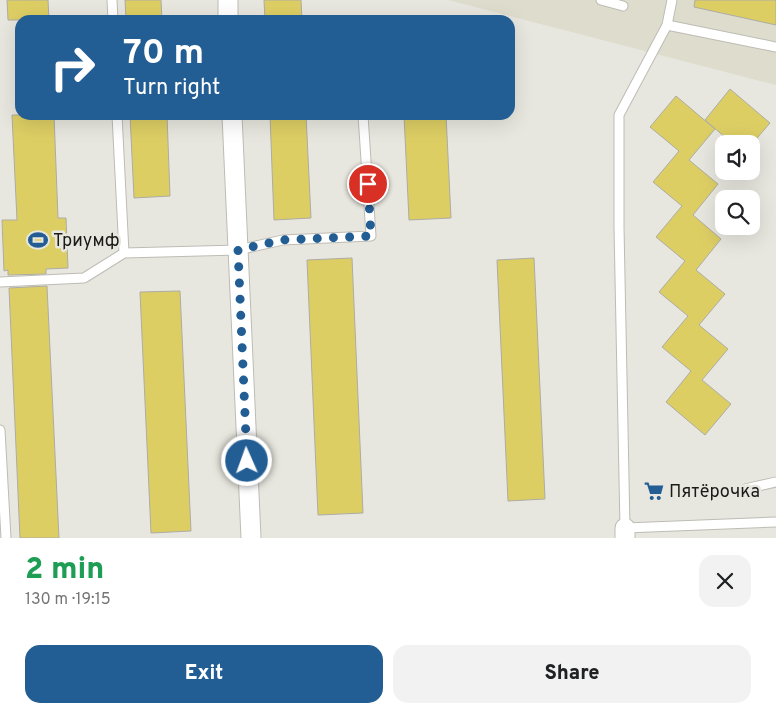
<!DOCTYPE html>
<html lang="en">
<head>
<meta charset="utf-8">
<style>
  body { margin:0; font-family:Overpass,sans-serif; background:#f2f2f2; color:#202124; height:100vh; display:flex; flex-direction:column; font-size:19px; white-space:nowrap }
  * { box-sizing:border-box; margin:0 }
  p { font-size:16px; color:#757577 }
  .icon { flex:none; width:28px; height:28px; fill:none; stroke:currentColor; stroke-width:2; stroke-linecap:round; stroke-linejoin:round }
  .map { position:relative; height:538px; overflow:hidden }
  .drawer { display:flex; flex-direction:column; background:#fff; flex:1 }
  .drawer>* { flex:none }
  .banner { position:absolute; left:15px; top:15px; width:500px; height:105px; border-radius:15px; box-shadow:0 5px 20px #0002; background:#225d94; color:#fff; overflow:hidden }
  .tools { position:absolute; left:715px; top:135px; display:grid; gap:10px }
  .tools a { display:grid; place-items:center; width:45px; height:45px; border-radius:10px; background:#fff; box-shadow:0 5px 20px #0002; font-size:25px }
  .pin { position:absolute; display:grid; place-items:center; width:42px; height:42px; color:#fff; margin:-21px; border:2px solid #fff; border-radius:50%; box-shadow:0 1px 5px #0007 }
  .me { position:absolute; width:55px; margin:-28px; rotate:358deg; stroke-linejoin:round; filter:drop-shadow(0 0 4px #0008) }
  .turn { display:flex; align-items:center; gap:18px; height:105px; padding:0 25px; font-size:22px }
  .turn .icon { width:65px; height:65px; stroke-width:2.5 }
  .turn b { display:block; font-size:35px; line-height:42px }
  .round { display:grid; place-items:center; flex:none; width:52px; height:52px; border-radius:15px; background:#f2f2f2 }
  .head { display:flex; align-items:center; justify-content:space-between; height:85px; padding:0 25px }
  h1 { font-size:30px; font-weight:800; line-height:38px; color:#1e9e55 }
  .button { display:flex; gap:10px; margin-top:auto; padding:10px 25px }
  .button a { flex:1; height:58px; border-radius:15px; background:#225d94; color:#fff; font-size:20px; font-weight:800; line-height:58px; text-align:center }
  .button a+a { background:#f2f2f2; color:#202124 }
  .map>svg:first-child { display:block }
  .built { fill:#dedccc }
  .building { fill:#ddce64; stroke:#adaca5 }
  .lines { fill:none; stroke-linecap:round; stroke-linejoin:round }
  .service-casing { stroke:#bdbcb4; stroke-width:11 }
  .minor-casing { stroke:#bdbcb4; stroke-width:21 }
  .service { stroke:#fff; stroke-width:9 }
  .minor { stroke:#fff; stroke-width:19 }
  .route { stroke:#225d94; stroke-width:9; stroke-dasharray:0 16.2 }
  .labels { text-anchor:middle; stroke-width:5; stroke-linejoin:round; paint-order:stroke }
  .poi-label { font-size:18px; fill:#1b1b18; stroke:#e8e7df; text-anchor:start }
</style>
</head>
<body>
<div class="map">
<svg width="776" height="538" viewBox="0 0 776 538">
  <rect width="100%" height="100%" fill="#e8e7df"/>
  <!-- built -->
  <path class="built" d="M 448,0 L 776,0 L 776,85 Z"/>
  <!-- building -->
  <path class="building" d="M 7,0 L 48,0 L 49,20 L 8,20 Z
    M 125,0 L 161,0 L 162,20 L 126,20 Z
    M 264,0 L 301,0 L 302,20 L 265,20 Z
    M 695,0 L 776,0 L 776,25 L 694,7 Z
    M 730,89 L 770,123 L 752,144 L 733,144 L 705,120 Z
    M 676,96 L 715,129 L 689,160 L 718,184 L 693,215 L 721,239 L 696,270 L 725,294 L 699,325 L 728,349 L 702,380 L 731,404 L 705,435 L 666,402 L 691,371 L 662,347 L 688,316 L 659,292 L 685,261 L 656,237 L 682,206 L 653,182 L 679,151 L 650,127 Z
    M 12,115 L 54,115 L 58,218 L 66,218 L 68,268 L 46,269 L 46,274 L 8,275 L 8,270 L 4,271 L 2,220 L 17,220 Z
    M 130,115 L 167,115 L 170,196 L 134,198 Z
    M 270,115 L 306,115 L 311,218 L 274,220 Z
    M 404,115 L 446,115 L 451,218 L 409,220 Z
    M 352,258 L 363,513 L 318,515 L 307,260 Z
    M 534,258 L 545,499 L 508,501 L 497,260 Z
    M 47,286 L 59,538 L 20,538 L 9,288 Z
    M 180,291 L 191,531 L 151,533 L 140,292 Z"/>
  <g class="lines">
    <defs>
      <path id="service" d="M 112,0 L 113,20
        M 601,0 L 623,6
        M 672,0 L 667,25 L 619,115 L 619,227 L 625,528 L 776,522
        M 667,25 L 776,47
        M 117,115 L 124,253 L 238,250 L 283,240 L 371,236 L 363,115
        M 0,282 L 84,278 L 124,253
        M 0,430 L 6,538
        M 745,489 L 776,482"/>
      <path id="minor" d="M 228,0 L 228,20
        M 232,115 L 251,538
        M 625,528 L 625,538"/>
    </defs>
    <!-- service casing -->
    <use href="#service" class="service-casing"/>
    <!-- minor casing -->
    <use href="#minor" class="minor-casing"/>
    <!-- service -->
    <use href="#service" class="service"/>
    <!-- minor -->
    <use href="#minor" class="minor"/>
  </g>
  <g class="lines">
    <!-- route -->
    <path class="route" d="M 247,461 L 238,250 L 282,240 L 371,236 L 368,184"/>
  </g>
  <!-- icons -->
  <defs>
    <symbol id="stadium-bare" viewBox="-9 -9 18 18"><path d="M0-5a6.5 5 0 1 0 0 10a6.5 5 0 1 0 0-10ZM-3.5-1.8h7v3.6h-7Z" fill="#225d94" stroke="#e8e7df" stroke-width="2.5" paint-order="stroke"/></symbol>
    <symbol id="supermarket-bare" viewBox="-9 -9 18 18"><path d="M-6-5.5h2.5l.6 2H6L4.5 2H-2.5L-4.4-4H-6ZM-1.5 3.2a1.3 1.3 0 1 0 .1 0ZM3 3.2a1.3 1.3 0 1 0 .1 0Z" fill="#225d94" stroke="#e8e7df" stroke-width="2.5" paint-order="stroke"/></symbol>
  </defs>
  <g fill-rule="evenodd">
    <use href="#stadium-bare" x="24" y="226" width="28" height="28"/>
    <use href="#supermarket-bare" x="640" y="477" width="28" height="28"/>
  </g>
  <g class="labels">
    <!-- poi labels -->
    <g class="poi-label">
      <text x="53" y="246">Триумф</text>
      <text x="669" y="497">Пятёрочка</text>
    </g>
  </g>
</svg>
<div class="tools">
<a><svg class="icon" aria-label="sound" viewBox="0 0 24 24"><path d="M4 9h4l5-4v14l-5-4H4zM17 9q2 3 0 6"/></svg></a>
<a><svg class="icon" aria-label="search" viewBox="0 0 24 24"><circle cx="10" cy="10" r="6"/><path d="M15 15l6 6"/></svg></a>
</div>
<div class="pin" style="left:368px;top:184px;background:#d93025"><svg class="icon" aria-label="arrive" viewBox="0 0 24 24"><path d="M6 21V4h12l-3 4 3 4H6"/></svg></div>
<svg class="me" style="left:247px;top:461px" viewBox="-20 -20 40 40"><circle r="17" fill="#225d94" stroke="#fff" stroke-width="3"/><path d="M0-11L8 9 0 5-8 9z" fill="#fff"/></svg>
<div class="banner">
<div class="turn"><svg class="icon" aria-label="right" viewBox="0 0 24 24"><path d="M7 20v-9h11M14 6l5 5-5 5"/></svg><div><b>70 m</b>Turn right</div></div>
</div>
</div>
<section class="drawer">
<div class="head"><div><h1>2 min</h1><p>130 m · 19:15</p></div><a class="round"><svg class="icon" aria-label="close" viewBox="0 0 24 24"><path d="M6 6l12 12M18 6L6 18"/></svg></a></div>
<div class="button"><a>Exit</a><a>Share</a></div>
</section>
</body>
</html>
